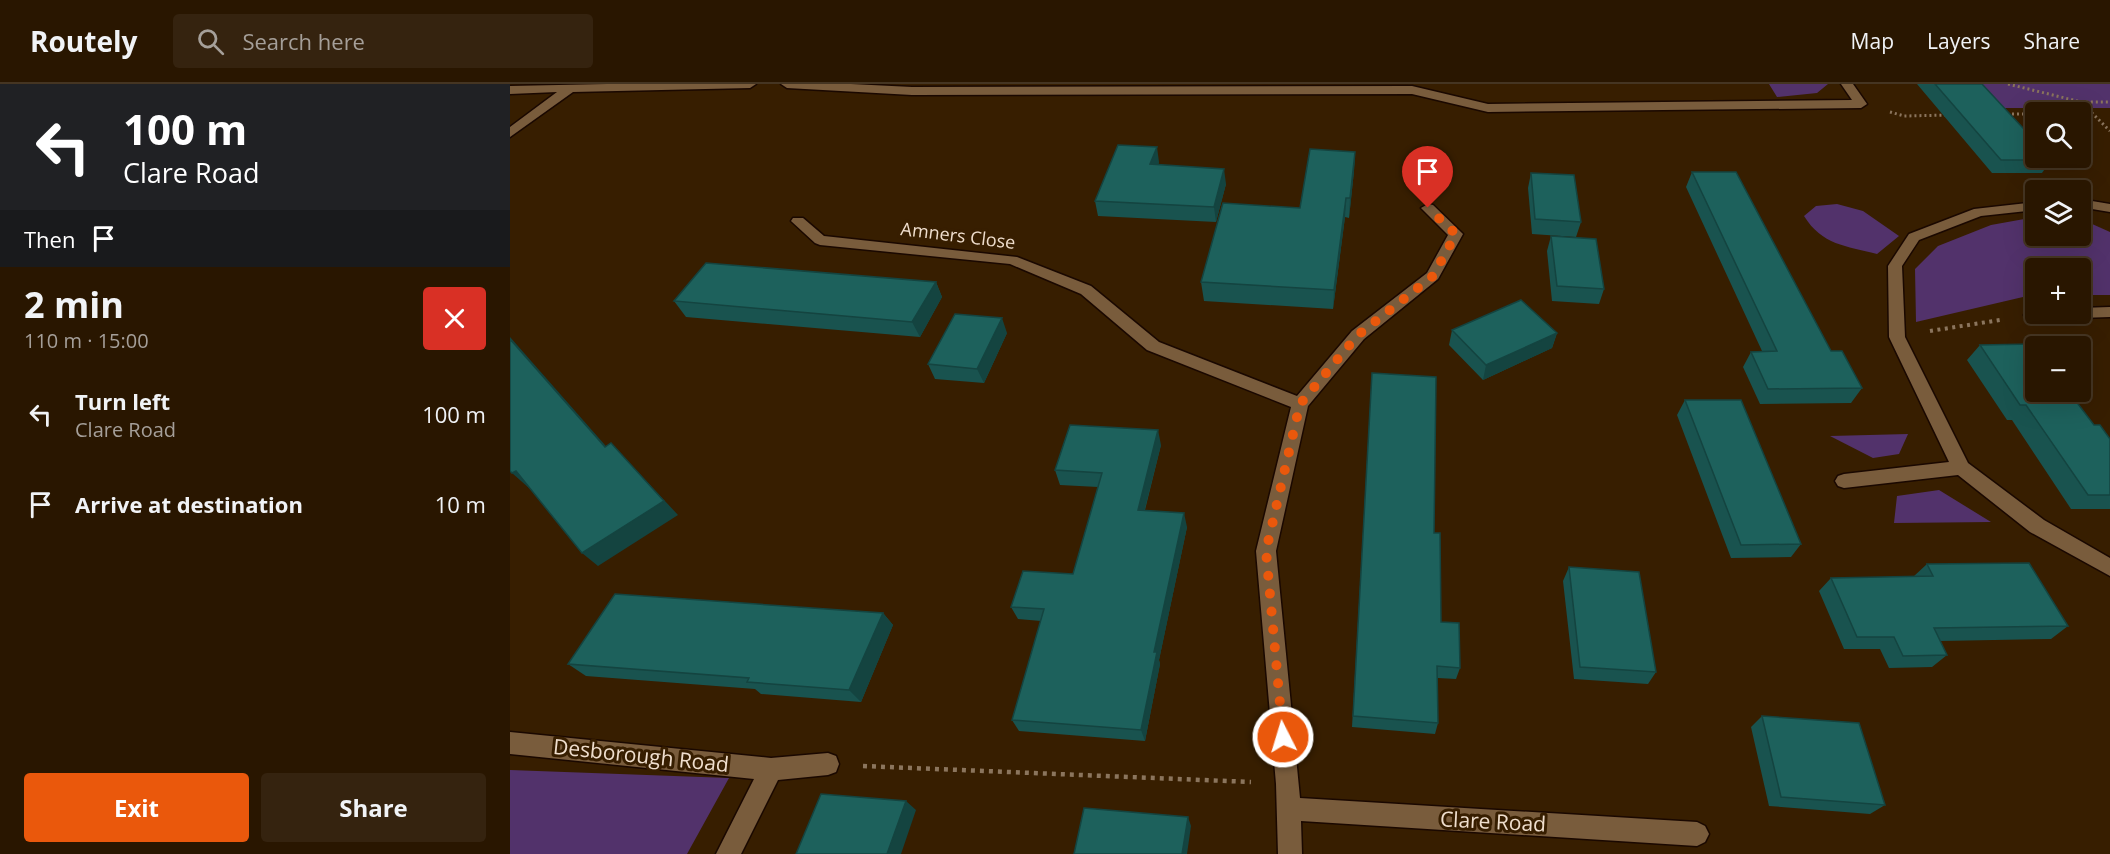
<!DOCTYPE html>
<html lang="en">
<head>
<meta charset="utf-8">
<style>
  body { margin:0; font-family:"Open Sans",sans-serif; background:#35230f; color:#f1f3f6; height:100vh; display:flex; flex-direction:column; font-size:22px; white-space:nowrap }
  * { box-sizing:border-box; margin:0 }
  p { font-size:20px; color:#a59f99 }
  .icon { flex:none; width:33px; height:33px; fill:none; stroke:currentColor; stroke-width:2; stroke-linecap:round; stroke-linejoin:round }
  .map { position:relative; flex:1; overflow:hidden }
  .drawer { display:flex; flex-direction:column; background:#291600; width:510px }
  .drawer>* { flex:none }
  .top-card { background:#202124; color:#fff; overflow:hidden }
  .fabs { position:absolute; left:1515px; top:18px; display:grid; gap:12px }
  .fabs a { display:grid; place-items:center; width:66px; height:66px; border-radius:6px; background:#291600; box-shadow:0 6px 24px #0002,0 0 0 2px #453522; font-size:30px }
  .pin { position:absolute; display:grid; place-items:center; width:51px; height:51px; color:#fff; margin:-62px -26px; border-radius:50% 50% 50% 0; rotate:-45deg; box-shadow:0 0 6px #0007 }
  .pin .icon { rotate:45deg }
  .me { position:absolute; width:66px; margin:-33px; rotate:355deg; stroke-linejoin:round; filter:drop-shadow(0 0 4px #0008) }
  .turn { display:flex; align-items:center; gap:21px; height:126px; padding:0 24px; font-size:27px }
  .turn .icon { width:78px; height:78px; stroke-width:2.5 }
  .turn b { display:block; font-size:42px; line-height:51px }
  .then { display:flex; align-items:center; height:57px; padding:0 24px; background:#0003; gap:12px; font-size:22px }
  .round { display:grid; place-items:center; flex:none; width:63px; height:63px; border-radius:6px; background:#35230f }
  .head { display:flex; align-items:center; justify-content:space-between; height:102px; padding:0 24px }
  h1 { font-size:36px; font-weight:700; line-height:45px }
  .cta { display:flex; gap:12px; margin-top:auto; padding:12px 24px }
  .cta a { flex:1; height:69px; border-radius:6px; background:#ea580c; color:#fff; font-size:24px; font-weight:700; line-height:69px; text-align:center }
  .cta a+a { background:#35230f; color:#f1f3f6 }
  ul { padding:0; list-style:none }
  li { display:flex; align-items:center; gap:18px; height:90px; padding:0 24px }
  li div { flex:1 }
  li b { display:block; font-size:22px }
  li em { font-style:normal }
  header { display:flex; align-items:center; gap:36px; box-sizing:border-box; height:84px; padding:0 30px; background:#291600; border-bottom:2px solid #453522 }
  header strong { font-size:28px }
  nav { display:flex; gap:33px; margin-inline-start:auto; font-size:21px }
  .search { width:420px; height:54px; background:#35230f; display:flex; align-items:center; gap:15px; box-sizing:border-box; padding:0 21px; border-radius:6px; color:#a59f99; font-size:22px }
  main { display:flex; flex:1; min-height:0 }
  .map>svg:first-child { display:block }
  .green { fill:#52326b }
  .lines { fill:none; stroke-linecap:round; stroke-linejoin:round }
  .minor-casing { stroke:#1a0800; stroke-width:3 }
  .path-far2 { stroke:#8b755d; stroke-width:3; stroke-dasharray:2 3; stroke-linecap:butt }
  .path-far1 { stroke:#8b755d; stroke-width:4; stroke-dasharray:3 4.5; stroke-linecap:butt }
  .path { stroke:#8b755d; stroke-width:4.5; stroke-dasharray:4 5; stroke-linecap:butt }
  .minor { fill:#795c3c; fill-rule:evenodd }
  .wall { fill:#19534f }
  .shaded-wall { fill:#144440 }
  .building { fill:#1d615c; stroke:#144440; stroke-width:1.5 }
  .route { stroke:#ea580c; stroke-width:10; stroke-dasharray:0 18 }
  .labels { text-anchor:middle; stroke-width:6; stroke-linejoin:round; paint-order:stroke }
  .street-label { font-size:18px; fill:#efdecd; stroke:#371e00 }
  .near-street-label { font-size:21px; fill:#efdecd; stroke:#371e00 }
</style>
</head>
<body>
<header>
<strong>Routely</strong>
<div class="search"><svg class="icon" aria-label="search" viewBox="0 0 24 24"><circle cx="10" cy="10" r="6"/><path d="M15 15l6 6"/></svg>Search here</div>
<nav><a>Map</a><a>Layers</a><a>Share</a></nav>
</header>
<main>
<section class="drawer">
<div class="top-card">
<div class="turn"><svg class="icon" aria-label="left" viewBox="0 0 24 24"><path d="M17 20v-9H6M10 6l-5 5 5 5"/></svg><div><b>100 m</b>Clare Road</div></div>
<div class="then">Then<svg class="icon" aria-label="arrive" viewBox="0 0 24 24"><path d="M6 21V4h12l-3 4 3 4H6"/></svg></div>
</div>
<div class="head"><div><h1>2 min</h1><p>110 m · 15:00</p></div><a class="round" style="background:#d93025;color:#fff"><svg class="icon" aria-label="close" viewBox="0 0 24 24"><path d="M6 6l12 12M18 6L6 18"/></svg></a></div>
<ul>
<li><svg class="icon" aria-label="left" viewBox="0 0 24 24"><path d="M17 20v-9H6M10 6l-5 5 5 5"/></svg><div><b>Turn left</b><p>Clare Road</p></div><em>100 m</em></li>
<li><svg class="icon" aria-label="arrive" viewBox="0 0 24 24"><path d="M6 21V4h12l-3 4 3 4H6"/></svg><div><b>Arrive at destination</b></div><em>10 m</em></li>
</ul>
<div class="cta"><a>Exit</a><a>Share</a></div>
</section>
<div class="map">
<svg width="1600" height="770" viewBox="0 0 1600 770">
  <rect width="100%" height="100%" fill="#371e00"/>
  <!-- green -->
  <path class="green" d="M 1259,0 L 1318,0 L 1307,9 L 1267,13 Z
    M 1472,0 L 1600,0 L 1600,24 L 1493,24 Z
    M 1327,120 L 1353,127 L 1389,152 L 1367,170 C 1336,162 1312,161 1294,132 L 1306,122 Z
    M 1525,133 L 1526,152 L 1570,152 L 1571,135 L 1600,148 L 1600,211 L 1571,211 L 1570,184 L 1526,184 L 1525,212 L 1513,213 L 1406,238 L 1405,185 L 1428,162 L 1481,141 Z
    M 1398,350 L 1389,370 L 1363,374 L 1320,352 Z
    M 1429,406 L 1481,438 L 1384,439 L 1387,412 Z
    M 0,686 L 219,694 L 177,770 L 0,770 Z"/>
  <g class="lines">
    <defs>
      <path id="minor" d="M 97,0 L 246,0 L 240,4 L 63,8 L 0,53 L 0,43 L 47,8 L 0,10 L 0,2 Z
        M 271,0 L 341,0 L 402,3 L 902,2 L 978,20 L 1342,16 L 1331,0 L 1343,0 L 1357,20 L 1351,24 L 978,28 L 902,10 L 402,11 L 277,4 Z
        M 1570,115 L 1600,120 L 1600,128 L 1570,123 Z
        M 1526,118 L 1526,126 L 1471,132 L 1409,156 L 1392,182 L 1395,253 L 1458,379 L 1534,436 L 1600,474 L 1600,492 L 1520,448 L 1448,391 L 1334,404 L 1328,402 L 1325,397 L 1328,392 L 1334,390 L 1439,378 L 1379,253 L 1378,182 L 1399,150 L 1464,125 Z
        M 918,120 L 923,121 L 953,150 L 928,195 L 854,255 L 798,322 L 766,467 L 790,714 L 1187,738 L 1195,742 L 1199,750 L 1195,758 L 1187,762 L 791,737 L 792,770 L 768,770 L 766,700 L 746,467 L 781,323 L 637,266 L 571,210 L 500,180 L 310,161 L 305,159 L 281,137 L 283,134 L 293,134 L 314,152 L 507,173 L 581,202 L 649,258 L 787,312 L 842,247 L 917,189 L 938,151 L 911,124 Z
        M 1600,223 L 1600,233 L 1570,234 L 1563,230 L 1570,230 L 1570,224 Z
        M 1526,226 L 1526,230 L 1563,230 L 1560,234 L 1555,235 L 1517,235 L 1514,231 L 1517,227 Z
        M 0,648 L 261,674 L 318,669 L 326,672 L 329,680 L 326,688 L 318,691 L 268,696 L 231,770 L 206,770 L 244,695 L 0,670 Z"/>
    </defs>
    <!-- minor casing -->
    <use href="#minor" class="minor-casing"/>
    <!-- path-far2 -->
    <path class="path-far2" d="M 1498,0 L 1571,18 L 1600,18
      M 1380,28 L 1394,32 L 1438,31
      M 1548,28 L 1571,18 L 1600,47
      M 1497,30 L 1526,30"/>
    <!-- path-far1 -->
    <path class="path-far1" d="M 1420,247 L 1490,236"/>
    <!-- path -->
    <path class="path" d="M 353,682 L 741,698"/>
    <!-- minor -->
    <use href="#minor" class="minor"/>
  </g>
  <!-- wall -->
  <path class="wall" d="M 1407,0 L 1472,0 L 1541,76 L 1532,89 L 1482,89 Z
    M 845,68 L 844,87 L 839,134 L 835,133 L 823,225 L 694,217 L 691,198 L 790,124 Z
    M 649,78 L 648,81 L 716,100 L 706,138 L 588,132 L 585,117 Z
    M 1182,88 L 1321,267 L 1352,304 L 1341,319 L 1250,320 L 1233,283 L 1241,268 L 1252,267 L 1176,103 Z
    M 1021,89 L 1071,138 L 1066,153 L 1022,150 L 1018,104 Z
    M 1041,152 L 1094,205 L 1089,220 L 1042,217 L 1037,167 Z
    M 426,198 L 432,213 L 410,253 L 176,233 L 164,217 Z
    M 942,246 L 1047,249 L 1042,264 L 973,296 L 939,261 Z
    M 497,249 L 474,299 L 425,295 L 418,280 Z
    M 1470,261 L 1584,341 L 1600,355 L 1600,425 L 1561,425 L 1502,336 L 1497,336 L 1457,276 Z
    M 861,304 L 924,449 L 931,538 L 950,584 L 946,595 L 928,594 L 928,639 L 925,650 L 842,643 Z
    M 1175,316 L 1291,460 L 1281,473 L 1221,474 L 1167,331 Z
    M 651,361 L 635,426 L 677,443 L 649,576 L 650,580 L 635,657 L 509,647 L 502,636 L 531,537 L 508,535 L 501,523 L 563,490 L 588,403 L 550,401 L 545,386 Z
    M 1417,480 L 1558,542 L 1541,555 L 1430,557 L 1437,571 L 1422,583 L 1379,584 L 1370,565 L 1334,565 L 1309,507 L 1321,494 L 1403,493 Z
    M 1059,483 L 1146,588 L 1138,600 L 1064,595 L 1053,497 Z
    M 373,529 L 383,541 L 351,618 L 251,610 L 245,605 L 76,592 L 58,580 Z
    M 1252,632 L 1375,721 L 1360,730 L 1259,722 L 1241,643 Z"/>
  <!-- shaded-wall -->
  <path class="shaded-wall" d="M 647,63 L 649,78 L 643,95 L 640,80 Z
    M 845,68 L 844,87 L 839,134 L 840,114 Z
    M 714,85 L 716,100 L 706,138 L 704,123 Z
    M 836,114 L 835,133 L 823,225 L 824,206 Z
    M 426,198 L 432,213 L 410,253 L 402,238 Z
    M 492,234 L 497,249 L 474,299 L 467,285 Z
    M 1047,249 L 1042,264 L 973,296 L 976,281 Z
    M 0,253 L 109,377 L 95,363 L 0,255 Z
    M 648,346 L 651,361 L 631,440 L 628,426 Z
    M 101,359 L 168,431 L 88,482 L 72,469 Z
    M 6,387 L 23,401 L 19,404 L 2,389 Z
    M 674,429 L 677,443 L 649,576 L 650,580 L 635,657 L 631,646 L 644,568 Z
    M 373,529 L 383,541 L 351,618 L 339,606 Z
    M 396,717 L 406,726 L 391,770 L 377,770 Z
    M 678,733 L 681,742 L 677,770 L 672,770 Z"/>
  <!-- building -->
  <path class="building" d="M 1425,0 L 1472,0 L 1526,58 L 1526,74 L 1540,74 L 1541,76 L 1491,76 Z
    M 608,61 L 647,63 L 640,80 L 714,85 L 704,123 L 585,117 Z
    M 800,65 L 845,68 L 840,114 L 836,114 L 824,206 L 691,198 L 713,119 L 790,124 Z
    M 1182,88 L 1226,88 L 1321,267 L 1332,267 L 1352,304 L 1258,305 L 1241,268 L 1267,267 Z
    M 1021,89 L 1064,91 L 1071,138 L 1025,135 Z
    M 1041,152 L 1086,155 L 1094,205 L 1047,202 Z
    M 196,179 L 426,198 L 402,238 L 164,217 Z
    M 1011,216 L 1047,249 L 976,281 L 942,246 Z
    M 445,230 L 492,234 L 467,285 L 418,280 Z
    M 0,255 L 95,363 L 101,359 L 154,417 L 72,469 L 6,387 L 2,389 L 0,387 Z
    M 1524,260 L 1526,262 L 1526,308 L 1559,308 L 1584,341 L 1590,341 L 1600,355 L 1600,411 L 1578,411 L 1516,321 L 1510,321 L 1470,261 Z
    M 862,289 L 926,293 L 924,449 L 930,449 L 931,538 L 949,539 L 950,584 L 927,582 L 928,639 L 843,632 Z
    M 1175,316 L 1231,316 L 1291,460 L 1231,461 Z
    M 560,341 L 648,346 L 628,426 L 674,429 L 644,568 L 647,568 L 631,646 L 502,636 L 534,525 L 501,523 L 513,487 L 563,490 L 592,389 L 545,386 Z
    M 1519,479 L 1558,542 L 1424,544 L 1437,571 L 1393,572 L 1384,553 L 1347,553 L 1321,494 L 1423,492 L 1417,480 Z
    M 1059,483 L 1129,488 L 1146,588 L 1070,583 Z
    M 105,510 L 373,529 L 339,606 L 237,598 L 239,594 L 58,580 Z
    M 1252,632 L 1349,639 L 1375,721 L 1271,713 Z
    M 311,710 L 396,717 L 377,770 L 286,770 Z
    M 574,724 L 678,733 L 672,770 L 564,770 Z"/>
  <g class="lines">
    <!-- route -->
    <path class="route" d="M 773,653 L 756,467 L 790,320 L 848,251 L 923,192 L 946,150 L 918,124"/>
  </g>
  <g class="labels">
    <!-- street labels -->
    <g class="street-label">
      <text transform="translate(448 152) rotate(7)" y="6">Amners Close</text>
    </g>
    <!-- near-street labels -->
    <g class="near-street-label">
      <text transform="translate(131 672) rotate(6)" y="7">Desborough Road</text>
      <text transform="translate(983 738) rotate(3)" y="7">Clare Road</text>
    </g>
  </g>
</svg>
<div class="fabs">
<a><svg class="icon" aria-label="search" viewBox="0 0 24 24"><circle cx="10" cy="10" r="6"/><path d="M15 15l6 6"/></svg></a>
<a><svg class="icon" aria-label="layers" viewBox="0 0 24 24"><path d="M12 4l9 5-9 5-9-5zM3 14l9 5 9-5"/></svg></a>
<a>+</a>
<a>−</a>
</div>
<div class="pin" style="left:918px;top:124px;background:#d93025"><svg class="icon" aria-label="arrive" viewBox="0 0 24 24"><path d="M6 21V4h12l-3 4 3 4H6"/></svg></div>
<svg class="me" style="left:773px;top:653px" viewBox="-20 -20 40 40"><circle r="17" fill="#ea580c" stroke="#fff" stroke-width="3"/><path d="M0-11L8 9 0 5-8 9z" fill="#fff"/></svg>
</div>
</main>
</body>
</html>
